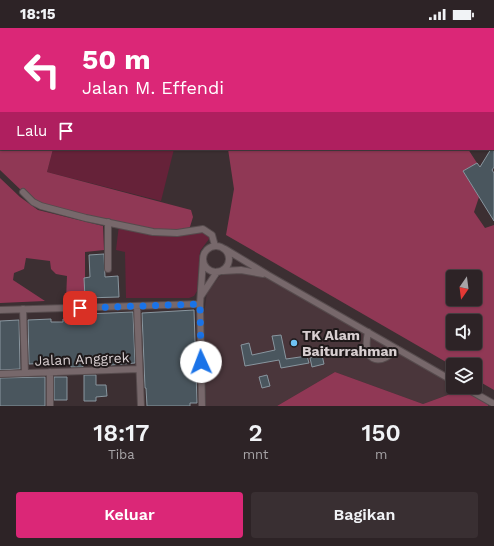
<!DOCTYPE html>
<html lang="id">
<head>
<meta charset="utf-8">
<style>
  body { margin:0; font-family:"Work Sans",sans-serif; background:#392f32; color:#f1f3f6; height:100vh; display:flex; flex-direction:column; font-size:15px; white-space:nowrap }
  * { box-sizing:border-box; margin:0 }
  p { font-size:13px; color:#a7a4a7 }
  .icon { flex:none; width:22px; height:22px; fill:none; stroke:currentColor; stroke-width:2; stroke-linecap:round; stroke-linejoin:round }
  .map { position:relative; height:378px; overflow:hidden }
  .details { display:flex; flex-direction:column; background:#2d2326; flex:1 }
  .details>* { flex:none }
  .top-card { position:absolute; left:0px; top:0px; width:494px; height:122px; box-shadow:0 1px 3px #0004,0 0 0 1px #484043; background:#db2777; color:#fff; overflow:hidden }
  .needle { width:26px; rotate:194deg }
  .fabs { position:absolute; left:446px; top:242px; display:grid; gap:8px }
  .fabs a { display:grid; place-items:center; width:36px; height:36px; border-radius:4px; background:#2d2326; box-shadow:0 1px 3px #0004,0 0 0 1px #484043; font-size:20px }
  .pin { position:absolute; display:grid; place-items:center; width:34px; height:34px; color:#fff; margin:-17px; border-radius:8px; box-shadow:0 2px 6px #0006 }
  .me { position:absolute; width:44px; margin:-22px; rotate:358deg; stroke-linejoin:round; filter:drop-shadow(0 0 3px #0008) }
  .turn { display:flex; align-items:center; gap:14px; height:84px; padding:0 16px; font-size:18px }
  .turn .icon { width:52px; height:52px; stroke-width:2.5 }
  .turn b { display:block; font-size:28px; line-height:34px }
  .then { display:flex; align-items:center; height:38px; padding:0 16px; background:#0003; gap:8px; font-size:15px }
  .eta { display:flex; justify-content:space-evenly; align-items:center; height:68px; text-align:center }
  .eta b { font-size:24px; font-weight:600; line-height:28px }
  .cta { display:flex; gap:8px; margin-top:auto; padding:8px 16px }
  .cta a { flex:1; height:46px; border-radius:4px; background:#db2777; color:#fff; font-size:16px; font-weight:600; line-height:46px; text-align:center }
  .cta a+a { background:#392f32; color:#f1f3f6 }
  .status { display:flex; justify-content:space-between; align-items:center; height:28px; padding:0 20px; background:#2d2326; direction:ltr }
  .status svg { height:11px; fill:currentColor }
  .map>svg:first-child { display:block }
  .built { fill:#4a363b }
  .green { fill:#662239 }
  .forest { fill:#903855; fill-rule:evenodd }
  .building { fill:#4a565e; stroke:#89969f }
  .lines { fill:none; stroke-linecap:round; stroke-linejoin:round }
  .street-casing { stroke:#564b4d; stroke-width:8 }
  .street { stroke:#77686b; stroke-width:6 }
  .route { stroke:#1a73e8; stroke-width:7; stroke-dasharray:0 12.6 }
  .poi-dot { fill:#6fc2f4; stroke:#1f191a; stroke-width:1.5 }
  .labels { text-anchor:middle; stroke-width:4; stroke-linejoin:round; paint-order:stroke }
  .poi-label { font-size:14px; font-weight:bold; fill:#d8cfd1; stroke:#1f191a; text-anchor:start }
  .street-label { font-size:14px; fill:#d8cfd1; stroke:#1f191a }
</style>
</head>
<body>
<div class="status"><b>18:15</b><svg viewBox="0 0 49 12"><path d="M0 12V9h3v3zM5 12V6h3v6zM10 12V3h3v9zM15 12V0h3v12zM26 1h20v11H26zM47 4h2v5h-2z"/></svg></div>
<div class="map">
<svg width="494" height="378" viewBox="0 0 494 378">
  <rect width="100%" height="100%" fill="#3c2f32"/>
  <!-- built -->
  <path class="built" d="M 230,242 L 264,249 L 453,354 L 453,359 L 464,361 L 423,376 L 335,344 L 277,378 L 206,378 L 204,287 L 207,264 L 220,248 Z"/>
  <!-- green -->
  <path class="green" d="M 53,121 L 174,121 L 161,173 L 47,144 Z
    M 119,197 L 199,201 L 212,207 L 200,223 L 197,263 L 194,268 L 189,270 L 126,270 L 125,224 L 116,222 Z"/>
  <!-- forest -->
  <path class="forest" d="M 0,86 L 1,121 L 53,121 L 47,144 L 191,182 L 193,189 L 189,202 L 165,205 L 41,178 L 23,164 L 0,142 Z
    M 228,121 L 468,121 L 477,135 L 463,143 L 479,169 L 474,184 L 485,200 L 494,197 L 494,362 L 475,351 L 475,337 L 453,338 L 226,207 L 234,161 ZM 453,249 L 475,249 L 475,271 L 453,271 ZM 453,293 L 475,293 L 475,315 L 453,315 Z
    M 0,150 L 20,169 L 38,182 L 103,198 L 104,222 L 85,224 L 85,270 L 66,272 L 67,248 L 56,246 L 51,241 L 50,233 L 26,230 L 24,241 L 14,245 L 13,252 L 45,273 L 0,275 Z
    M 335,344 L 423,376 L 464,361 L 490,374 L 488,378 L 277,378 Z"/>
  <!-- building -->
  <path class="building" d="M 494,117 L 494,139 L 492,142 L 494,145 L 494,193 L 463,143 L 477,135 L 480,139 L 491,121 L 493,121 Z
    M 104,226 L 105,249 L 118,248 L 119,269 L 85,270 L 84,250 L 90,249 L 89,227 Z
    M 194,282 L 197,375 L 190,375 L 190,378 L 147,378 L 146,360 L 145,360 L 142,285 Z
    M 133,284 L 135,335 L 111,337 L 111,333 L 82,335 L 83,339 L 71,339 L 70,334 L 29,336 L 28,292 L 51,291 L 51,294 L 63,294 L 63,291 L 74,291 L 74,294 L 87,293 L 86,286 Z
    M 19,292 L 20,341 L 0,342 L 0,293 Z
    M 281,307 L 286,331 L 307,328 L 309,335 L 281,340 L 279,332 L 245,338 L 241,317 L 249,315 L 252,327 L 275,322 L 272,308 Z
    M 322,327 L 324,336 L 312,339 L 310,330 Z
    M 84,347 L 96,347 L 96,357 L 106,357 L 107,368 L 96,369 L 96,373 L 84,373 Z
    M 267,347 L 270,358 L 262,360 L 259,349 Z
    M 45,349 L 45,378 L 0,378 L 0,350 Z
    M 54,349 L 67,349 L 67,372 L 54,372 Z"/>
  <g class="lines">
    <defs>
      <path id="street" d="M 449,1 L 450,0
        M 23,164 L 33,174 L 41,178 L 86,190 L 153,204 L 177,205 L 203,201 L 212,207 L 215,218
        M203 231a13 13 0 1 1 26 0a13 13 0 1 1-26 0Z
        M 225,221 L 268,247 L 453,353
        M 108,241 L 108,194
        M 223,243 L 241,242 L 263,246
        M 201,268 L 217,244
        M 137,278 L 141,378
        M 23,281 L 25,345
        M 0,282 L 200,276
        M 368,304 C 362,332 377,340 397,321
        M 50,344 L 50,378
        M 0,346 L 139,341
        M 464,359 L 494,376
        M 202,378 L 200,276 L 203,232"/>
    </defs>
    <!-- street casing -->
    <use href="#street" class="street-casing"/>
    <!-- street -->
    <use href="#street" class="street"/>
  </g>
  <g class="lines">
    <!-- route -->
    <path class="route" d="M 80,280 L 200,276 L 201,334"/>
  </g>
  <!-- markers -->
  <circle class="poi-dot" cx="294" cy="315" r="4"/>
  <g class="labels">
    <!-- poi labels -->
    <g class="poi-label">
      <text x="302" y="312">TK Alam<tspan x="302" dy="16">Baiturrahman</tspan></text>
    </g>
    <!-- street labels -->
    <g class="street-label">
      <text transform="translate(82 331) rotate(-2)" y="5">Jalan Anggrek</text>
    </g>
  </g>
</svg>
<div class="fabs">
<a><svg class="needle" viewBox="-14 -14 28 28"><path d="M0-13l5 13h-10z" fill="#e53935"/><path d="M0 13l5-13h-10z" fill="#a7a4a7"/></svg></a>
<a><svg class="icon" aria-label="sound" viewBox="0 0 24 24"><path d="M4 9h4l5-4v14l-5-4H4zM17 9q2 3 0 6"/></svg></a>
<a><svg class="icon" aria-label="layers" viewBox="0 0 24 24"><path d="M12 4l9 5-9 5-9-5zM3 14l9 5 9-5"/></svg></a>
</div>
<div class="pin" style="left:80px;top:280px;background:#d93025"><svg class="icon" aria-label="arrive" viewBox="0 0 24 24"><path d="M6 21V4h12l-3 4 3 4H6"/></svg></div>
<svg class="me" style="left:201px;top:334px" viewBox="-20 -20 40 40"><circle r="19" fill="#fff"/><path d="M0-13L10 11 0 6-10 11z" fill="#1a73e8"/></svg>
<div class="top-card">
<div class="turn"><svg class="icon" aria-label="left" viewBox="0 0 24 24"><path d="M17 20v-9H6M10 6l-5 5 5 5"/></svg><div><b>50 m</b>Jalan M. Effendi</div></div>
<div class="then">Lalu<svg class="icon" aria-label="arrive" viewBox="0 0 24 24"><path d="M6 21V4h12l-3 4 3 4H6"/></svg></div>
</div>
</div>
<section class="details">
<div class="eta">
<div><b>18:17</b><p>Tiba</p></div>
<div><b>2</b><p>mnt</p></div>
<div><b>150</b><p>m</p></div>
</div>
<div class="cta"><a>Keluar</a><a>Bagikan</a></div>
</section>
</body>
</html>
